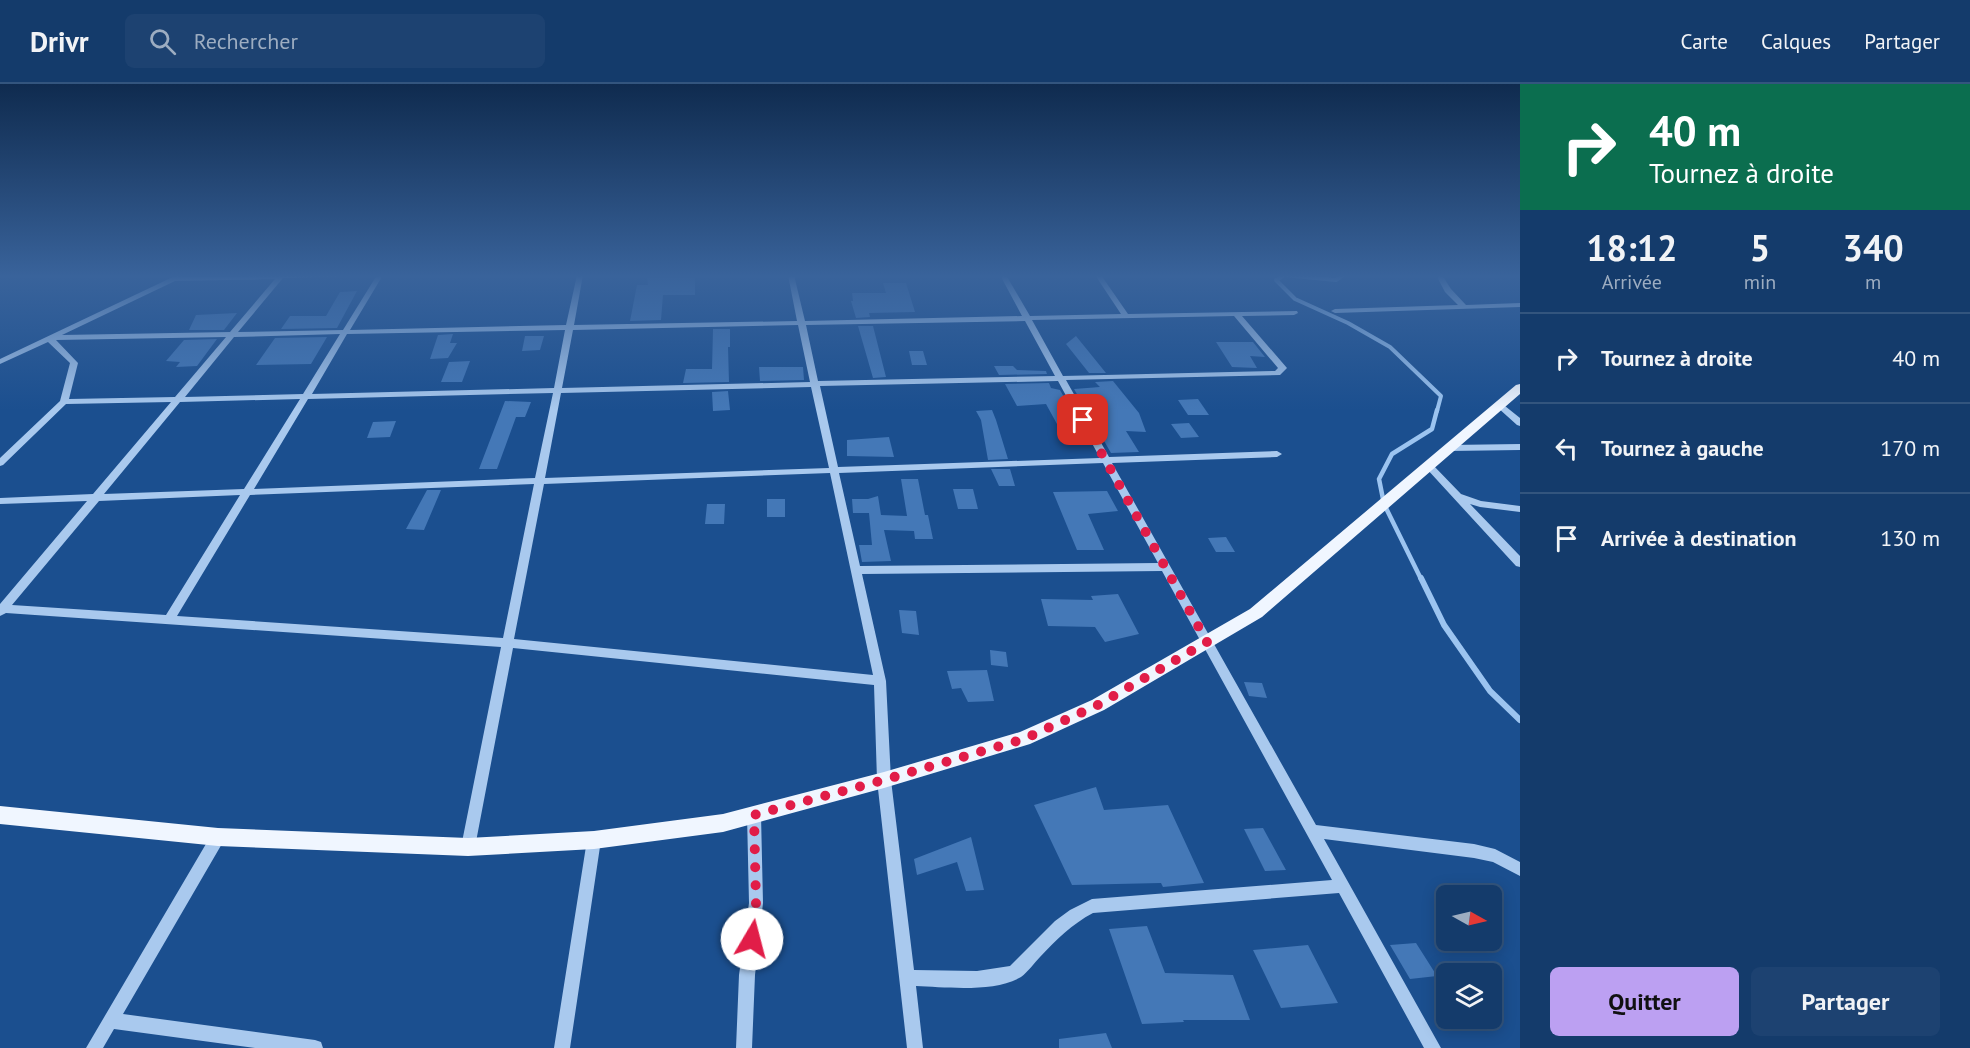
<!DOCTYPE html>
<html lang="fr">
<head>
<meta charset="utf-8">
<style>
  body { margin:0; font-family:"PT Sans",sans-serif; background:#1d4271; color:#f1f3f6; height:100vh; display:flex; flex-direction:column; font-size:22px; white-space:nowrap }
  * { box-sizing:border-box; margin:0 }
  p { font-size:20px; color:#9dadc1 }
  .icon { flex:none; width:33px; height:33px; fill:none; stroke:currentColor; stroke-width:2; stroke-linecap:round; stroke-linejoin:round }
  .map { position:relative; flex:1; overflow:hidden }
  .side { display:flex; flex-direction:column; background:#143b6b; width:450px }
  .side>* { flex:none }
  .banner { background:#0b6e4f; color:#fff; overflow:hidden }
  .needle { width:39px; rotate:98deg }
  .fabs { position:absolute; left:1436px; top:801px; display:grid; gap:12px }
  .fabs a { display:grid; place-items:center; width:66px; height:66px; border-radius:9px; background:#143b6b; box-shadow:0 3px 15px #0003,0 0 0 2px #33557e; font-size:30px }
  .pin { position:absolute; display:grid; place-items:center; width:51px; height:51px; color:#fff; margin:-26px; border-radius:12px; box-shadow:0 3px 9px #0006 }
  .me { position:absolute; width:66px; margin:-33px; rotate:8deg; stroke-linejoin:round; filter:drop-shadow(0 0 4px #0008) }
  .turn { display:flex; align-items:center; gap:21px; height:126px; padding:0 30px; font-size:27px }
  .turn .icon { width:78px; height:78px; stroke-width:2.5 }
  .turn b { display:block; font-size:42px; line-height:51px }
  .eta { display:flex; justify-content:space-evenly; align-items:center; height:102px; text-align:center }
  .eta b { font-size:36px; font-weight:600; line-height:42px }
  .action { display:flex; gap:12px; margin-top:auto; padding:12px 30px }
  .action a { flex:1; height:69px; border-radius:9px; background:#bca0f2; color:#111; font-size:24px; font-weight:600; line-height:69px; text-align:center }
  .action a+a { background:#1d4271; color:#f1f3f6 }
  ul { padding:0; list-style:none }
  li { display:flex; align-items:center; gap:18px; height:90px; padding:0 30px; border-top:2px solid #33557e }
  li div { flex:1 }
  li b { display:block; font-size:22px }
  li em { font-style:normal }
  header { display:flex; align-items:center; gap:36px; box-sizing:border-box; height:84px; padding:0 30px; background:#143b6b; border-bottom:2px solid #33557e }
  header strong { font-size:28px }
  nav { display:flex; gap:33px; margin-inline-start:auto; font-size:21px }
  .search { width:420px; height:54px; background:#1d4271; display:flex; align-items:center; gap:15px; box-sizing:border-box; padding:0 21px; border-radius:9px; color:#9dadc1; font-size:22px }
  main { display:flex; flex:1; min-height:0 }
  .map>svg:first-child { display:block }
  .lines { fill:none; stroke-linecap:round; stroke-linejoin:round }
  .stream-far2 { stroke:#9cc4f0; stroke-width:4 }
  .stream-far1 { stroke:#9cc4f0; stroke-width:4.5 }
  .stream { stroke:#9cc4f0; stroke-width:6 }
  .building { fill:#4478b7 }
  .minor { fill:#a9c9ee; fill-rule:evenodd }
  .major { fill:#f0f6ff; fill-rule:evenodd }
  .route { stroke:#e11d48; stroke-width:10; stroke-dasharray:0 18 }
</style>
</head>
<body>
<header>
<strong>Drivr</strong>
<div class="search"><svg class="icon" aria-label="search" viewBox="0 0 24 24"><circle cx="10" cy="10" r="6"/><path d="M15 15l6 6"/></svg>Rechercher</div>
<nav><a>Carte</a><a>Calques</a><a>Partager</a></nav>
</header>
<main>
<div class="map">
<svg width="1520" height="964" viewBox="0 0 1520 964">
  <rect width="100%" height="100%" fill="#1b4f8f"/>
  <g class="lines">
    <!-- stream-far2 -->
    <path class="stream-far2" d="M 1343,191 L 1336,196 L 1285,191 L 1276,196 L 1295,215 L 1348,239 L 1390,263 L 1441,312 L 1437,327"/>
    <!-- stream-far1 -->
    <path class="stream-far1" d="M 1421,495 L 1384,420 L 1379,395 L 1392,370 L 1432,345 L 1437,326"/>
    <!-- stream -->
    <path class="stream" d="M 1421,494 L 1444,541 L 1490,607 L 1520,636"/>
  </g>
  <!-- building -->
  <path class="building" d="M 695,191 L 695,211 L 663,211 L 661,236 L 630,237 L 637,201 L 648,201 L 647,193 Z
    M 883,199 L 906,199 L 915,228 L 869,229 L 870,233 L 856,234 L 851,217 L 853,217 L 852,209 L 886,209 Z
    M 357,207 L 337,244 L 281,245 L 290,232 L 326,232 L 340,208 Z
    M 237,229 L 224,246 L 189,246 L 196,231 Z
    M 858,242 L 873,242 L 886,293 L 873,294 Z
    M 713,245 L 730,245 L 730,263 L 728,263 L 729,298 L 683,299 L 686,285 L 712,285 Z
    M 453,250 L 450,259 L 457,259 L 448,274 L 430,275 L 438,251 Z
    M 525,252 L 544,252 L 540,266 L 522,267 Z
    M 1076,252 L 1106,289 L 1089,289 L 1066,260 Z
    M 327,253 L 311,280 L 256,281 L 275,254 Z
    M 217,255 L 197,282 L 176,283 L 180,278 L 166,277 L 184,256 Z
    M 1216,258 L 1253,258 L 1265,273 L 1250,272 L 1257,284 L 1232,283 Z
    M 909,267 L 923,267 L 927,281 L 912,281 Z
    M 470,277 L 462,298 L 441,298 L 449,278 Z
    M 994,282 L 1013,282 L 1017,286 L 1046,287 L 1047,290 L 999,291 Z
    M 759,283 L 803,283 L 804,296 L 760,297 Z
    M 1113,297 L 1139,329 L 1146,348 L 1126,347 L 1139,368 L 1111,369 L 1074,305 L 1100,303 L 1095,298 Z
    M 1049,299 L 1051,304 L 1060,306 L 1085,351 L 1063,351 L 1046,320 L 1017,322 L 1005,300 Z
    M 728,307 L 730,326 L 713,327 L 712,308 Z
    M 1198,315 L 1209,331 L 1188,331 L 1178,316 Z
    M 505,317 L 531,318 L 525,333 L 516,333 L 497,385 L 479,385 Z
    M 992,326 L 996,336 L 1008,375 L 988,376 L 981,336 L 976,327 Z
    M 396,337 L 390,353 L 367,354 L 373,338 Z
    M 1189,339 L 1199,353 L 1181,354 L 1171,340 Z
    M 889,353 L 894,373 L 847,372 L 847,356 Z
    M 991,385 L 1010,385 L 1015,402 L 999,402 Z
    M 901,395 L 918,395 L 925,431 L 928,431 L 933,455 L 915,455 L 914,447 L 884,446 L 891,477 L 862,478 L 859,461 L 872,461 L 869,429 L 853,429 L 852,415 L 868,415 L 878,412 L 881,431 L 907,432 Z
    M 953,405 L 973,405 L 978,425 L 958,425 Z
    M 427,406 L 441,406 L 424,446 L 406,445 Z
    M 1107,407 L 1118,427 L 1088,430 L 1104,466 L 1077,466 L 1053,408 Z
    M 767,415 L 785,415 L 785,433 L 767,433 Z
    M 707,420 L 725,420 L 724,440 L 705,440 Z
    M 1226,453 L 1235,468 L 1216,468 L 1208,454 Z
    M 1118,510 L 1139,550 L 1105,558 L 1095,543 L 1048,542 L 1041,515 L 1093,516 L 1091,512 Z
    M 899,526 L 916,527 L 919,551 L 902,549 Z
    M 990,566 L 1006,568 L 1008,583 L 991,581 Z
    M 987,586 L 994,617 L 968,618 L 961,604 L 952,605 L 947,587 Z
    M 1244,598 L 1262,599 L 1267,614 L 1249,612 Z
    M 1096,703 L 1104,726 L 1168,721 L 1204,799 L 1163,803 L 1161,799 L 1072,801 L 1034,721 Z
    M 1263,744 L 1286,786 L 1265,787 L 1244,745 Z
    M 971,753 L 984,806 L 966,807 L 957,778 L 917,791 L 914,775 Z
    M 1147,842 L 1165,889 L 1233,891 L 1250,936 L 1183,936 L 1184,938 L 1142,940 L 1109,845 Z
    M 1416,859 L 1437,892 L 1410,895 L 1390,861 Z
    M 1308,861 L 1338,919 L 1281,924 L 1253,866 Z
    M 1106,949 L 1112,964 L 1059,964 L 1059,955 Z"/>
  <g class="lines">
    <!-- minor -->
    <path class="minor" d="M 177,191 L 185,191 L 184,193 L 340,191 L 337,193 L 283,194 L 238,248 L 343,246 L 377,191 L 383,191 L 350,246 L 566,241 L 577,191 L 583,191 L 574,241 L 797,237 L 788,191 L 794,191 L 805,237 L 1022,232 L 1000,191 L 1006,191 L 1030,232 L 1121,230 L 1095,191 L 1101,191 L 1128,230 L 1297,227 L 1298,229 L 1294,231 L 1242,232 L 1287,284 L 1280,291 L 1066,296 L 1109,373 L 1277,367 L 1282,370 L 1277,373 L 1112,379 L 1316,741 L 1474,760 L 1495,765 L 1520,778 L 1520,792 L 1493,778 L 1474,774 L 1324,755 L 1441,964 L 1424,964 L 1339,809 L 1093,829 C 1072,840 1056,856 1040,873 C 1034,879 1028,888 1021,893 C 994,909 945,903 916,902 L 923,964 L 907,964 L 877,696 L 874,601 L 513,564 L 475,763 L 473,768 L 468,770 L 463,768 L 461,763 L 501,563 L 6,529 L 0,532 L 0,520 L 87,417 L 0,420 L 0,414 L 93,410 L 171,318 L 66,320 L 3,381 L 0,382 L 0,374 L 60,317 L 70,279 L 48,258 L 0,280 L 0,275 ZM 275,195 L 230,248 L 62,251 L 175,197 ZM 1234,232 L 1278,284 L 1275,287 L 1063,292 L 1032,236 ZM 1025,237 L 1055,292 L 818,297 L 806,241 ZM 798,241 L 810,298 L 562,304 L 573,246 ZM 565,246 L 554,304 L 312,310 L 347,250 ZM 340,250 L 303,310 L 185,313 L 234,253 ZM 226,253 L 175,313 L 69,315 L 78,279 L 56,256 ZM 1058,297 L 1100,374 L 838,383 L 820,302 ZM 811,303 L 829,384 L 545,394 L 561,309 ZM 553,309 L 535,394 L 254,405 L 308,315 ZM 300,315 L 244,405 L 104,410 L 180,318 ZM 1103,379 L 1158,479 L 860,482 L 839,389 ZM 830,389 L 873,591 L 514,555 L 544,400 ZM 534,400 L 503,554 L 177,532 L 250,411 ZM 240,411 L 166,531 L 12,521 L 99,417 ZM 1162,487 L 1332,796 L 1092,815 L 1070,826 L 1055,837 L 1010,882 L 977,887 L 914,886 L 891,696 L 886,597 L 862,490 Z
      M 1436,191 L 1442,191 L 1451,205 L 1466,221 L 1520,219 L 1520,223 L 1335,229 L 1331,227 L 1335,225 L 1458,221 L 1445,208 Z
      M 1500,318 L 1520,334 L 1520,342 L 1517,341 L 1497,323 L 1497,319 Z
      M 1520,360 L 1520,366 L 1450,367 L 1445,364 L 1450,361 Z
      M 1429,379 L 1432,380 L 1461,410 L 1481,417 L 1520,422 L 1520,428 L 1480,423 L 1470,420 L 1520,472 L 1520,483 L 1516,482 L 1426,384 L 1424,382 L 1426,380 Z
      M 754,725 L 759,727 L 761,731 L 763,819 L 755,891 L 752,964 L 736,964 L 739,891 L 749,819 L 747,731 L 749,727 Z
      M 218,747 L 223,748 L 225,753 L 223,758 L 123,930 L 315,956 L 321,958 L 323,964 L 255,964 L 114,945 L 103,964 L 86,964 L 213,748 Z
      M 594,750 L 599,751 L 601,756 L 570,964 L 554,964 L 587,756 L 589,751 Z"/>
    <!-- major -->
    <path class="major" d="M 1520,300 L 1520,310 L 1262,533 L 1104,626 L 1030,660 L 884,704 L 723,748 L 594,765 L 468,772 L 218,762 L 0,740 L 0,722 L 218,744 L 468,754 L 594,747 L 723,730 L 884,688 L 1020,648 L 1092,616 L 1250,525 L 1516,301 Z"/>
  </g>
  <!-- sky -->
  <linearGradient id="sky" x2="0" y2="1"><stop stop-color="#0f2b4f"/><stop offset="0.59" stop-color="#39639b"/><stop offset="1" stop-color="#39639b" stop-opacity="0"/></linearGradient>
  <rect width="1520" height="326" fill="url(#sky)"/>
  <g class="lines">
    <!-- route -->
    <path class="route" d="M 752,855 L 756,819 L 754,731 L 884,696 L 1024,655 L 1098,621 L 1207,558 L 1083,336"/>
  </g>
</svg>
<div class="fabs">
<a><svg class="needle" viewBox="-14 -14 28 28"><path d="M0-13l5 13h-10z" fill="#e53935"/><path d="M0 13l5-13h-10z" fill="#9dadc1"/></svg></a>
<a><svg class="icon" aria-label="layers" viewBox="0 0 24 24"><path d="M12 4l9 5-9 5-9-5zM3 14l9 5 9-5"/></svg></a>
</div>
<div class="pin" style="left:1083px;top:336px;background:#d93025"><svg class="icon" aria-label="arrive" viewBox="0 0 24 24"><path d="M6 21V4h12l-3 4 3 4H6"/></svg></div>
<svg class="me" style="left:752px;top:855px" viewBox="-20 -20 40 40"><circle r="19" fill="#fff"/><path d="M0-13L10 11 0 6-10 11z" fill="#e11d48"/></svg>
</div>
<section class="side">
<div class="banner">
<div class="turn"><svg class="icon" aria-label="right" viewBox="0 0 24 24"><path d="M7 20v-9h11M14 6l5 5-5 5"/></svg><div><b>40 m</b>Tournez à droite</div></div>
</div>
<div class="eta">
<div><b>18:12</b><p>Arrivée</p></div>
<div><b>5</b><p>min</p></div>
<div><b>340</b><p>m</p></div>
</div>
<ul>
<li><svg class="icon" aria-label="right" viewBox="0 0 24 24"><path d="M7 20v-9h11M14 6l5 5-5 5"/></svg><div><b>Tournez à droite</b></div><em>40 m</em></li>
<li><svg class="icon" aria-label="left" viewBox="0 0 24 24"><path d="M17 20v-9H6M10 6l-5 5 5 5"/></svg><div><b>Tournez à gauche</b></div><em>170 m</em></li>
<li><svg class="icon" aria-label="arrive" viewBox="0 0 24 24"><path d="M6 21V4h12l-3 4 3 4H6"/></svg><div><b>Arrivée à destination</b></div><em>130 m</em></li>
</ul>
<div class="action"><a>Quitter</a><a>Partager</a></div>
</section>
</main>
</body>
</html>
